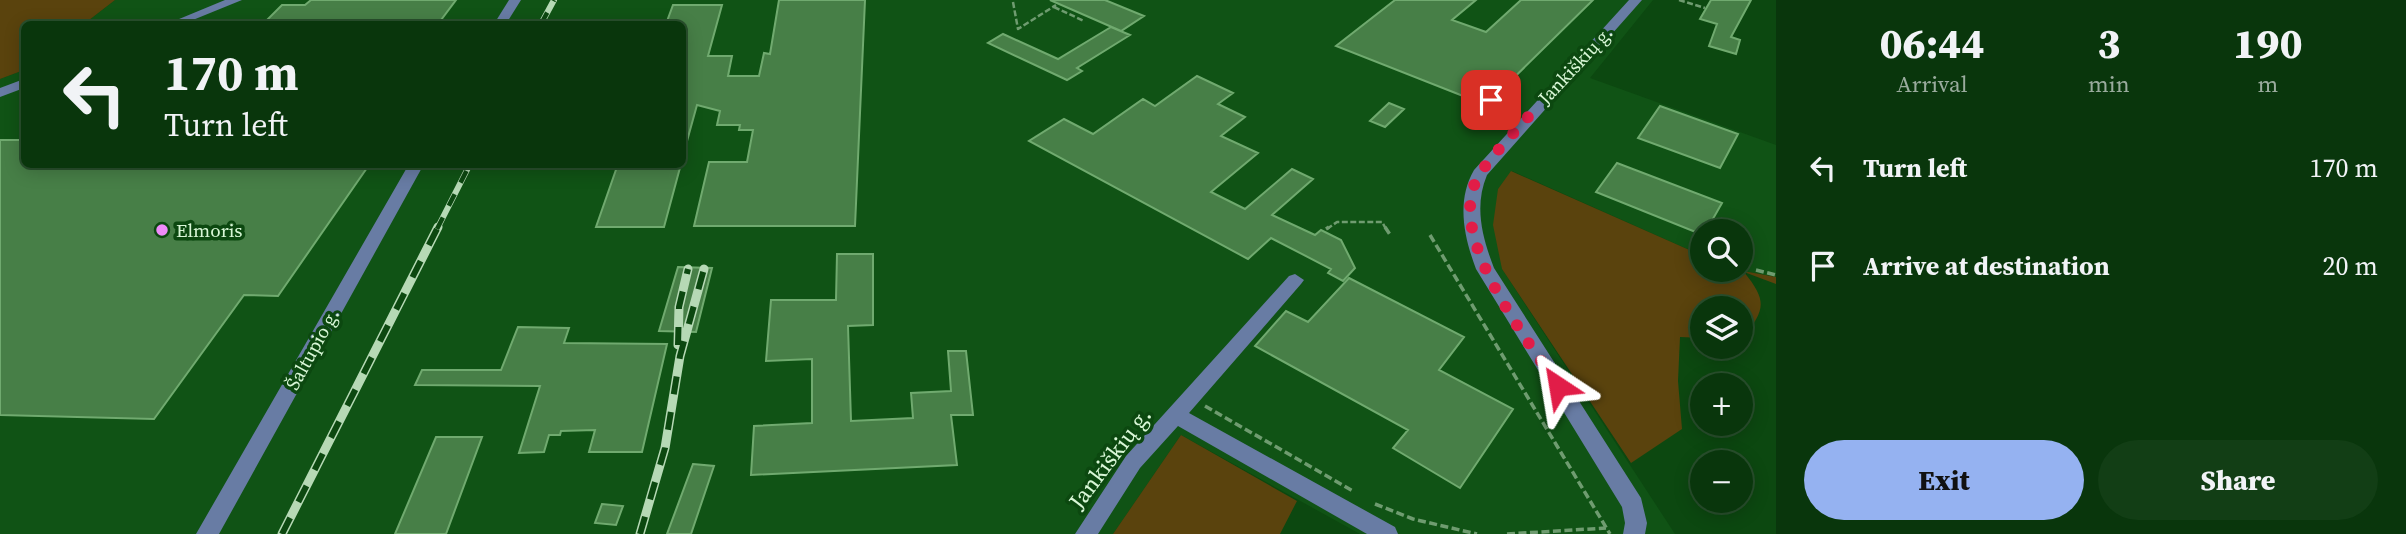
<!DOCTYPE html>
<html lang="en">
<head>
<meta charset="utf-8">
<style>
  body { margin:0; font-family:"Source Serif 4",serif; background:#123e15; color:#f1f3f6; height:100vh; display:flex; flex-direction:column; font-size:26px; white-space:nowrap }
  * { box-sizing:border-box; margin:0 }
  p { font-size:23px; color:#99ab9d }
  .icon { flex:none; width:38px; height:38px; fill:none; stroke:currentColor; stroke-width:2; stroke-linecap:round; stroke-linejoin:round }
  .map { position:relative; flex:1; overflow:hidden }
  .panel { display:flex; flex-direction:column; background:#09360c; width:630px }
  .panel>* { flex:none }
  .guide { position:absolute; left:21px; top:21px; width:665px; height:147px; border-radius:10px; box-shadow:0 4px 18px #0003,0 0 0 2px #29502d; background:#09360c; color:#f1f3f6; overflow:hidden }
  .tools { position:absolute; left:1690px; top:219px; display:grid; gap:14px }
  .tools a { display:grid; place-items:center; width:63px; height:63px; border-radius:50%; background:#09360c; box-shadow:0 4px 18px #0003,0 0 0 2px #29502d; font-size:35px }
  .pin { position:absolute; display:grid; place-items:center; width:60px; height:60px; color:#fff; margin:-30px; border-radius:14px; box-shadow:0 4px 10px #0006 }
  .me { position:absolute; width:77px; margin:-38px; rotate:327deg; stroke-linejoin:round; filter:drop-shadow(0 0 5px #0008) }
  .turn { display:flex; align-items:center; gap:24px; height:147px; padding:0 28px; font-size:32px }
  .turn .icon { width:91px; height:91px; stroke-width:2.5 }
  .turn b { display:block; font-size:49px; line-height:60px }
  .eta { display:flex; justify-content:space-evenly; align-items:center; height:119px; text-align:center }
  .eta b { font-size:42px; font-weight:800; line-height:49px }
  .primary-button { display:flex; gap:14px; margin-top:auto; padding:14px 28px }
  .primary-button a { flex:1; height:80px; border-radius:42px; background:#95b2f1; color:#111; font-size:28px; font-weight:800; line-height:80px; text-align:center }
  .primary-button a+a { background:#123e15; color:#f1f3f6 }
  ul { padding:0; list-style:none }
  li { display:flex; align-items:center; gap:21px; height:98px; padding:0 28px }
  li div { flex:1 }
  li b { display:block; font-size:26px }
  li em { font-style:normal }
  main { display:flex; flex:1; min-height:0 }
  .map>svg:first-child { display:block }
  .built { fill:#105315 }
  .green { fill:#5a430d }
  .building { fill:#477f47; stroke:#70aa6f; stroke-width:2 }
  .lines { fill:none; stroke-linecap:round; stroke-linejoin:round }
  .path-far1 { stroke:#6f9c70; stroke-width:2.5; stroke-dasharray:6 2.5; stroke-linecap:butt }
  .path { stroke:#6f9c70; stroke-width:3.5; stroke-dasharray:8 3.5; stroke-linecap:butt }
  .minor { fill:#687ca4; fill-rule:evenodd }
  .rail-far1-casing { stroke:#b6d9b5; stroke-width:6 }
  .rail-casing { stroke:#b6d9b5; stroke-width:9 }
  .rail-far1 { stroke:#0c4810; stroke-width:4.5; stroke-dasharray:13; stroke-linecap:butt }
  .rail { stroke:#0c4810; stroke-width:6; stroke-dasharray:18; stroke-linecap:butt }
  .route { stroke:#e11d48; stroke-width:12; stroke-dasharray:0 21.6 }
  .poi-dot { fill:#ee8bf8; stroke:#0c4810; stroke-width:2.5 }
  .labels { text-anchor:middle; stroke-width:7; stroke-linejoin:round; paint-order:stroke }
  .street-label { font-size:19px; fill:#d9f7d7; stroke:#0c4810 }
  .poi-label { font-size:19px; fill:#d9f7d7; stroke:#0c4810; text-anchor:start }
  .near-street-label { font-size:23px; fill:#d9f7d7; stroke:#0c4810 }
</style>
</head>
<body>
<main>
<div class="map">
<svg width="1776" height="534" viewBox="0 0 1776 534">
  <rect width="100%" height="100%" fill="#0c4810"/>
  <!-- built -->
  <path class="built" d="M 115,0 L 1653,0 L 1590,78 L 1776,145 L 1776,277 L 1738,270 L 1741,270 L 1741,231 L 1703,231 L 1703,256 L 1512,171 L 1498,189 L 1502,269 L 1675,534 L 1360,534 L 1181,435 L 1113,534 L 0,534 L 0,79 L 24,70 L 24,164 L 682,164 L 682,24 L 84,24 Z"/>
  <!-- green -->
  <path class="green" d="M 0,0 L 115,0 L 84,24 L 24,24 L 24,70 L 0,79 Z
    M 1511,171 L 1703,256 L 1703,270 L 1738,270 L 1776,277 L 1776,284 L 1744,272 C 1769,303 1764,310 1742,340 L 1741,308 L 1703,308 L 1703,338 L 1680,337 L 1678,381 L 1682,429 L 1631,463 L 1502,269 L 1493,225 L 1498,189 Z
    M 1181,435 L 1297,501 L 1280,534 L 1113,534 Z"/>
  <!-- building -->
  <path class="building" d="M 311,0 L 456,0 L 438,24 L 263,24 L 282,5 L 305,5 Z
    M 779,0 L 865,0 L 855,226 L 694,226 L 709,162 L 747,162 L 753,130 L 739,130 L 740,125 L 717,125 L 720,111 L 697,105 L 687,141 L 682,140 L 682,24 L 666,24 L 673,5 L 722,5 L 708,56 L 732,56 L 728,76 L 759,76 L 764,53 L 770,54 Z
    M 1050,0 L 1105,0 L 1144,16 L 1121,31 Z
    M 1395,0 L 1476,0 L 1452,20 L 1486,32 L 1521,0 L 1593,0 L 1486,105 L 1336,46 Z
    M 1711,0 L 1751,0 L 1731,37 L 1740,40 L 1736,54 L 1709,46 L 1717,24 L 1700,19 Z
    M 1111,27 L 1130,35 L 1077,68 L 1082,71 L 1067,80 L 988,43 L 1003,34 L 1058,59 Z
    M 1197,76 L 1233,93 L 1218,104 L 1245,117 L 1221,136 L 1258,153 L 1211,192 L 1245,209 L 1292,169 L 1313,179 L 1272,215 L 1315,235 L 1321,230 L 1341,240 L 1355,268 L 1343,281 L 1328,273 L 1331,269 L 1271,238 L 1248,259 L 1029,141 L 1064,119 L 1093,134 L 1143,99 L 1155,106 Z
    M 1389,103 L 1404,109 L 1385,127 L 1370,121 Z
    M 1660,106 L 1738,134 L 1720,168 L 1638,138 Z
    M 0,140 L 24,140 L 24,164 L 369,165 L 278,296 L 244,295 L 154,419 L 0,415 Z
    M 1617,163 L 1722,203 L 1706,231 L 1703,231 L 1703,235 L 1596,192 Z
    M 618,164 L 681,164 L 664,227 L 596,227 Z
    M 837,254 L 873,254 L 873,325 L 848,326 L 851,421 L 913,418 L 911,393 L 951,391 L 948,351 L 966,351 L 973,415 L 951,415 L 957,465 L 751,475 L 754,426 L 812,423 L 812,359 L 766,361 L 771,300 L 836,300 Z
    M 678,267 L 712,268 L 696,332 L 659,331 Z
    M 1349,278 L 1464,337 L 1439,370 L 1513,409 L 1460,488 L 1393,448 L 1408,430 L 1255,346 L 1286,311 L 1308,322 Z
    M 518,327 L 569,328 L 564,343 L 667,344 L 642,452 L 589,452 L 595,430 L 561,431 L 560,435 L 549,435 L 544,452 L 519,453 L 540,386 L 415,385 L 422,370 L 501,370 Z
    M 436,437 L 482,437 L 446,534 L 395,534 Z
    M 693,464 L 714,466 L 691,534 L 667,534 Z
    M 602,504 L 623,506 L 616,525 L 595,523 Z"/>
  <g class="lines">
    <!-- path-far1 -->
    <path class="path-far1" d="M 1679,0 L 1705,8
      M 1013,2 L 1018,29 L 1056,5
      M 1054,7 L 1084,21
      M 1491,100 L 1517,111
      M 1327,229 L 1337,222 L 1382,222 L 1386,229"/>
    <!-- path -->
    <path class="path" d="M 1385,227 L 1391,236
      M 1326,229 L 1329,227
      M 1430,235 L 1610,534
      M 1756,270 L 1776,275
      M 1205,406 L 1353,491
      M 1375,504 L 1413,519 L 1477,534
      M 1507,534 L 1606,528"/>
    <!-- minor -->
    <path class="minor" d="M 225,0 L 242,0 L 183,24 L 167,24 Z
      M 509,0 L 521,0 L 506,24 L 494,24 Z
      M 1629,0 L 1642,0 L 1487,175 C 1474,206 1482,237 1494,268 L 1641,498 L 1647,523 L 1645,534 L 1623,534 L 1625,523 L 1622,507 L 1476,269 C 1464,237 1456,201 1474,170 Z
      M 24,79 L 24,88 L 0,97 L 0,88 Z
      M 409,164 L 424,164 L 219,534 L 196,534 Z
      M 1295,274 L 1304,280 L 1301,284 L 1189,413 L 1395,527 L 1398,534 L 1367,534 L 1178,426 L 1140,468 L 1098,534 L 1075,534 L 1126,456 L 1289,276 Z"/>
    <defs>
      <path id="rail-far1" d="M 541,24 L 554,0
        M 437,229 L 470,164"/>
      <path id="rail" d="M 678,345 L 679,307 L 688,269
        M 282,534 L 438,227
        M 640,534 L 665,448 L 680,356 L 704,269"/>
    </defs>
    <!-- rail-far1 casing -->
    <use href="#rail-far1" class="rail-far1-casing"/>
    <!-- rail casing -->
    <use href="#rail" class="rail-casing"/>
    <!-- rail-far1 -->
    <use href="#rail-far1" class="rail-far1"/>
    <!-- rail -->
    <use href="#rail" class="rail"/>
  </g>
  <g class="lines">
    <!-- route -->
    <path class="route" d="M 1491,100 L 1529,116 C 1515,132 1483,164 1475,183 C 1450,242 1527,339 1558,386"/>
  </g>
  <!-- markers -->
  <circle class="poi-dot" cx="162" cy="230" r="7"/>
  <g class="labels">
    <!-- street labels -->
    <g class="street-label">
      <text transform="translate(1575 65) rotate(-47)" y="7">Jankiškių g.</text>
      <text transform="translate(312 349) rotate(-61)" y="7">Šaltupio g.</text>
    </g>
    <!-- poi labels -->
    <g class="poi-label">
      <text x="176" y="237">Elmoris</text>
    </g>
    <!-- near-street labels -->
    <g class="near-street-label">
      <text transform="translate(1110 458) rotate(-53)" y="8">Jankiškių g.</text>
    </g>
  </g>
</svg>
<div class="tools">
<a><svg class="icon" aria-label="search" viewBox="0 0 24 24"><circle cx="10" cy="10" r="6"/><path d="M15 15l6 6"/></svg></a>
<a><svg class="icon" aria-label="layers" viewBox="0 0 24 24"><path d="M12 4l9 5-9 5-9-5zM3 14l9 5 9-5"/></svg></a>
<a>+</a>
<a>−</a>
</div>
<div class="pin" style="left:1491px;top:100px;background:#d93025"><svg class="icon" aria-label="arrive" viewBox="0 0 24 24"><path d="M6 21V4h12l-3 4 3 4H6"/></svg></div>
<svg class="me" style="left:1558px;top:386px" viewBox="-20 -20 40 40"><path d="M0-17L14 15 0 8-14 15z" fill="#e11d48" stroke="#fff" stroke-width="4"/></svg>
<div class="guide">
<div class="turn"><svg class="icon" aria-label="left" viewBox="0 0 24 24"><path d="M17 20v-9H6M10 6l-5 5 5 5"/></svg><div><b>170 m</b>Turn left</div></div>
</div>
</div>
<section class="panel">
<div class="eta">
<div><b>06:44</b><p>Arrival</p></div>
<div><b>3</b><p>min</p></div>
<div><b>190</b><p>m</p></div>
</div>
<ul>
<li><svg class="icon" aria-label="left" viewBox="0 0 24 24"><path d="M17 20v-9H6M10 6l-5 5 5 5"/></svg><div><b>Turn left</b></div><em>170 m</em></li>
<li><svg class="icon" aria-label="arrive" viewBox="0 0 24 24"><path d="M6 21V4h12l-3 4 3 4H6"/></svg><div><b>Arrive at destination</b></div><em>20 m</em></li>
</ul>
<div class="primary-button"><a>Exit</a><a>Share</a></div>
</section>
</main>
</body>
</html>
